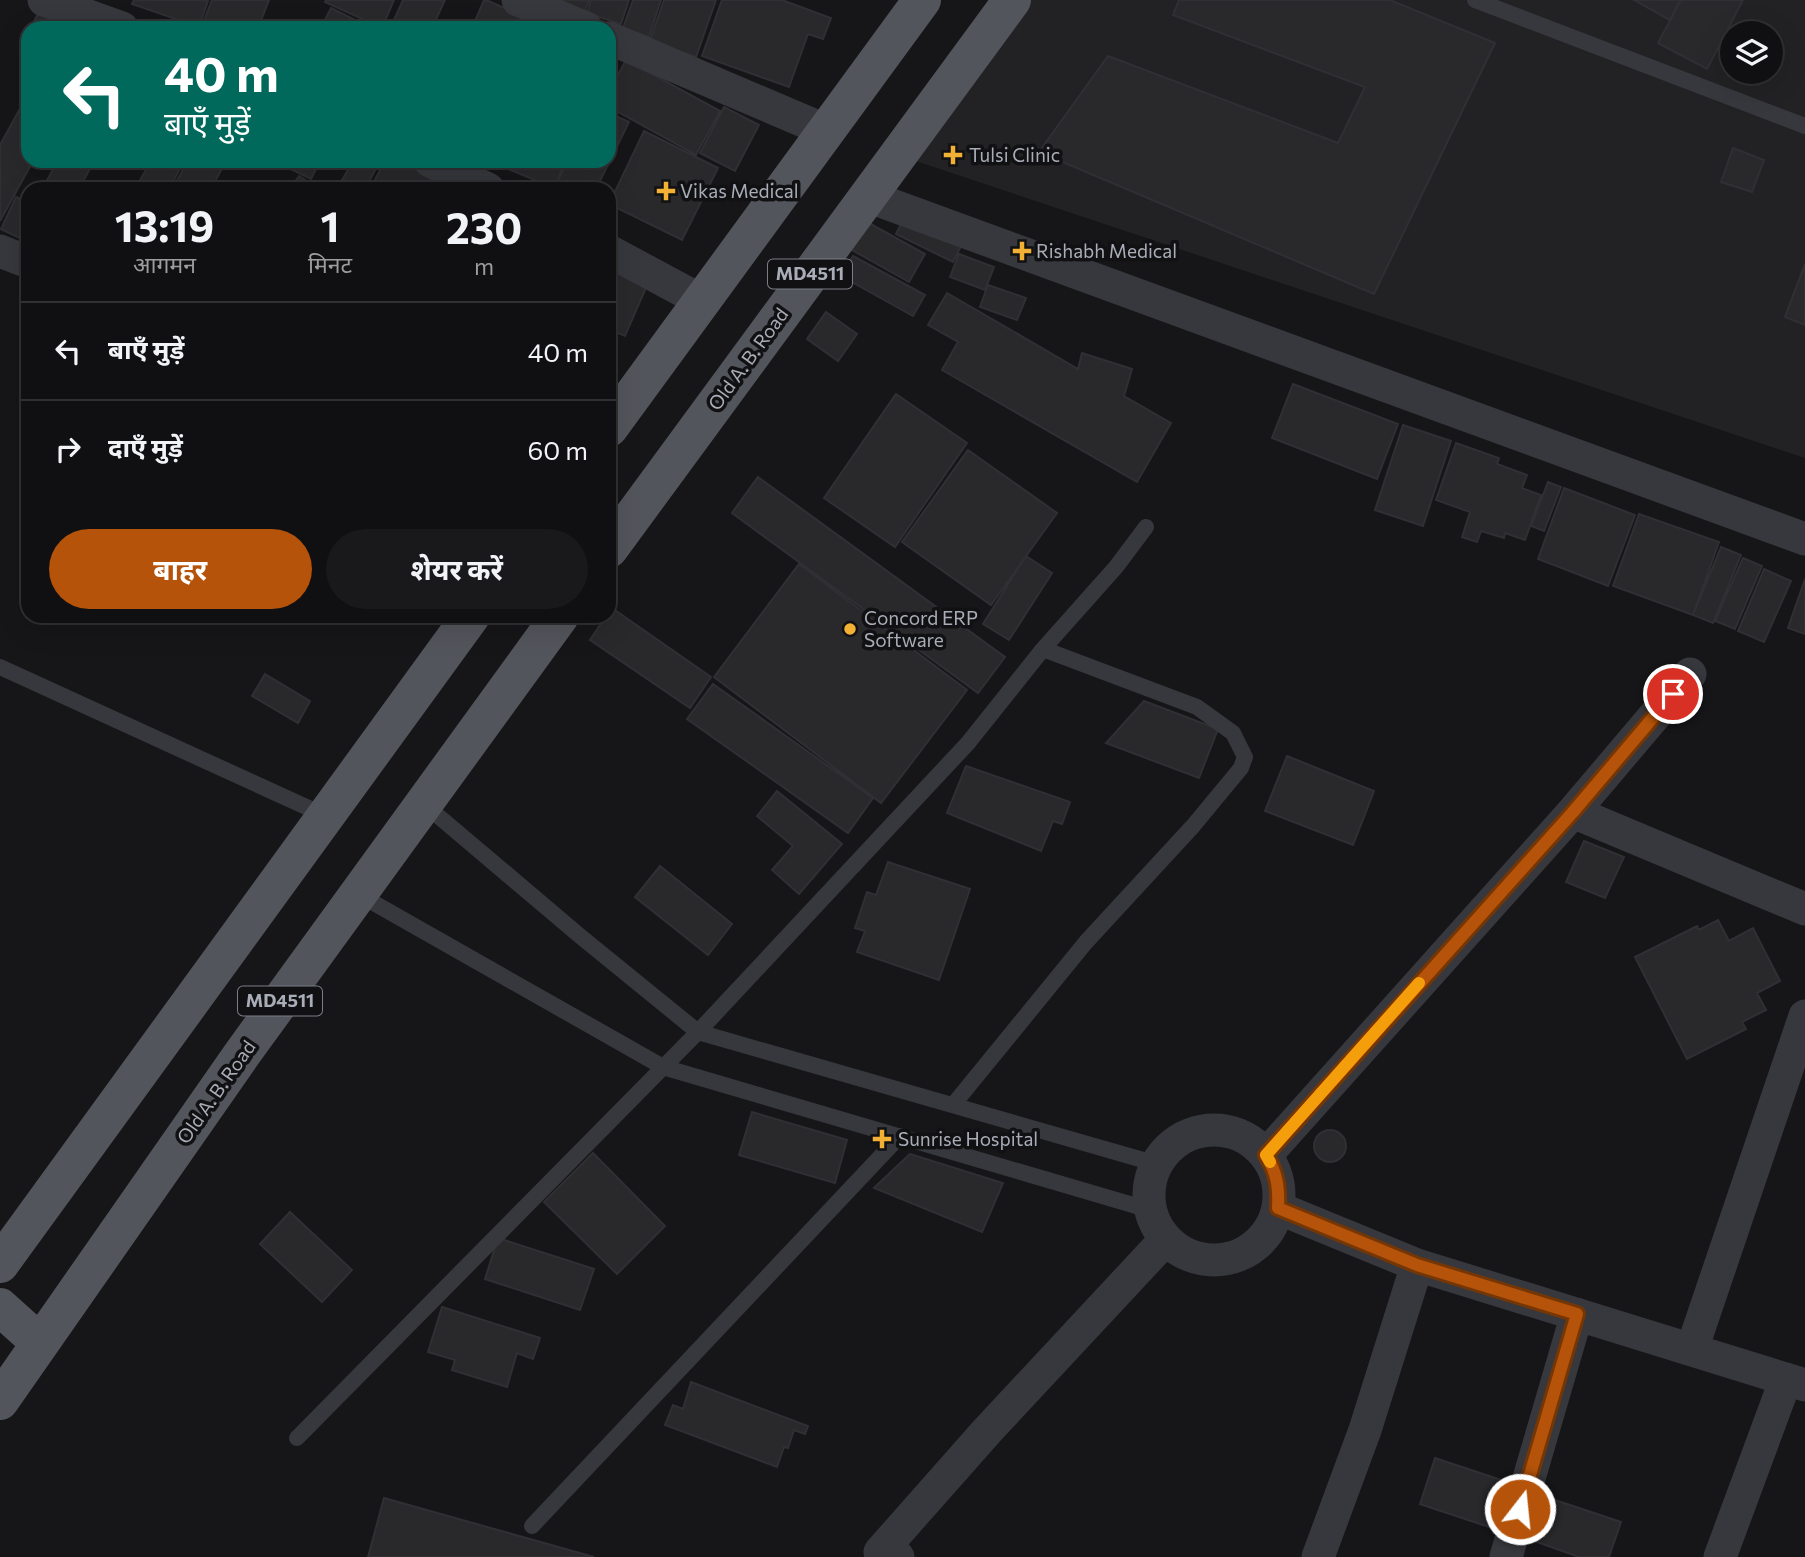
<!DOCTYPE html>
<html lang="hi">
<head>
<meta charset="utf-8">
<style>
  body { margin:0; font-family:Commissioner,"Noto Sans Devanagari",sans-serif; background:#19191b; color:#f1f3f6; height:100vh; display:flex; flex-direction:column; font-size:26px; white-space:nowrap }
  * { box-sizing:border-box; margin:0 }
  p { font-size:23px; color:#9c9d9f }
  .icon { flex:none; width:38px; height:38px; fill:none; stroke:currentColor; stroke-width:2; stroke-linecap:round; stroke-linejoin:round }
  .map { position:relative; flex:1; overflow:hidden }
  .drawer { position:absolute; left:21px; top:182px; width:595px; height:441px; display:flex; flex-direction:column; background:#101012; border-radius:21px; box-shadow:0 7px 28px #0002,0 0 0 2px #303032 }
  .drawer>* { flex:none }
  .guide { position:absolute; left:21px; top:21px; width:595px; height:147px; border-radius:21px; box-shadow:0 7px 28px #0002,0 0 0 2px #303032; background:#00695c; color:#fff; overflow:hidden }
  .fabs { position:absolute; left:1720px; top:21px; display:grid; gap:14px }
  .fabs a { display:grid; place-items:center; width:63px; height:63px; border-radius:50%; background:#101012; box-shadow:0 7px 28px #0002,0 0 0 2px #303032; font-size:35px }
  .pin { position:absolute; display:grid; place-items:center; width:60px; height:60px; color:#fff; margin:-30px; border:4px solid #fff; border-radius:50%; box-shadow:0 2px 7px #0007 }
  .me { position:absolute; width:77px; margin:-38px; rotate:16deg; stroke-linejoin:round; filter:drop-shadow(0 0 5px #0008) }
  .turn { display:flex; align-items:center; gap:24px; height:147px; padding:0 28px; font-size:32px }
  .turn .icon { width:91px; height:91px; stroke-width:2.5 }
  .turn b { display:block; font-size:49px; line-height:60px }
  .eta { display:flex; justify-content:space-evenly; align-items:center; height:119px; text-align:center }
  .eta b { font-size:42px; font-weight:700; line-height:49px }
  .primary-button { display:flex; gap:14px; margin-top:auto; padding:14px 28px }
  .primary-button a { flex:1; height:80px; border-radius:42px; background:#b45309; color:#fff; font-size:28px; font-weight:700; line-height:80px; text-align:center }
  .primary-button a+a { background:#19191b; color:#f1f3f6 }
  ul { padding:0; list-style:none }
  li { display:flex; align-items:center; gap:21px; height:98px; padding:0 28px; border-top:2px solid #303032 }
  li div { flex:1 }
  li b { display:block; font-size:26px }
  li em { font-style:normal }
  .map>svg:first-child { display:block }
  .built { fill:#222225; fill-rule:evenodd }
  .building { fill:#29292c; stroke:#303034; stroke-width:2 }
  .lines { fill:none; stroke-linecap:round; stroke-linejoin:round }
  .lane { stroke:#37383d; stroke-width:16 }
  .street { stroke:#37383d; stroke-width:33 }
  .primary { stroke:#53555c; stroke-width:38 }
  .route-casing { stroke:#753606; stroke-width:18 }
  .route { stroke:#b45309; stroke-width:12 }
  .slow { stroke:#f59e0b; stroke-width:12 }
  .poi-dot { fill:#f2b134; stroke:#111113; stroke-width:2.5 }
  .labels { text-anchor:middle; stroke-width:7; stroke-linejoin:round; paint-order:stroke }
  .shield { fill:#111113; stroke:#7b7e86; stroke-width:2 }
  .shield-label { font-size:18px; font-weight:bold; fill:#a8adb8 }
  .poi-label { font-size:19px; fill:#a8adb8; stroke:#111113; text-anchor:start }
  .street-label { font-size:19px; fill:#a8adb8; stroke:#111113 }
</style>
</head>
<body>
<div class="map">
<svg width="1805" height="1557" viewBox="0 0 1805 1557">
  <rect width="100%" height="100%" fill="#161618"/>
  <!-- built -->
  <path class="built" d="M 1029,0 L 1805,0 L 1805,458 L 913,160 ZM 1732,33 L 1771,33 L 1771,72 L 1732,72 Z"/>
  <!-- building -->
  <path class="building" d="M 134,0 L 204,0 L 208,1 L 199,27 L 132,4 Z
    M 212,0 L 269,0 L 258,28 L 208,28 L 202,26 Z
    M 326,0 L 394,0 L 382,28 L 325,2 Z
    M 403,0 L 445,0 L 432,28 L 413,28 L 394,20 Z
    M 484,0 L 486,0 L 551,28 L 472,28 Z
    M 550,0 L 589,0 L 584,13 Z
    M 591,0 L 629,0 L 621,24 L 587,13 Z
    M 633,0 L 661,0 L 649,37 L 623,28 Z
    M 664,0 L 716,0 L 696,57 L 650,41 Z
    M 722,0 L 782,0 L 831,18 L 823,39 L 808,34 L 789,87 L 702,56 Z
    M 1179,0 L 1390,0 L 1495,43 L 1374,294 L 1039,152 L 1108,56 L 1338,143 L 1365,87 L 1173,15 Z
    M 1634,0 L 1680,0 L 1670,20 Z
    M 1681,0 L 1743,0 L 1707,69 L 1658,43 Z
    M 42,5 L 96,28 L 31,28 Z
    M 331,8 L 371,28 L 321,28 Z
    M 626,60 L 720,111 L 696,155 L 609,107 L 609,91 Z
    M 28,94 L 28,161 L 33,161 L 0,221 L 0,145 Z
    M 724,107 L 759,125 L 735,171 L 700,153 Z
    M 609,113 L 629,122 L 596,189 L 564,189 L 556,185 L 568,161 L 609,161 Z
    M 644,131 L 718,168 L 682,240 L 609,204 Z
    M 1733,148 L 1764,160 L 1752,192 L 1721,182 Z
    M 58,161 L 94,161 L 79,189 L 42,189 Z
    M 151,161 L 184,161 L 169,189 L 135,189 Z
    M 188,161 L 226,161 L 211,189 L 172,189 Z
    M 274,161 L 320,161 L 311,179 Z
    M 353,161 L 380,161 L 365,189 L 337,189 Z
    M 385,161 L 404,161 L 434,177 L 428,189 L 370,189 Z
    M 495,161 L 565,161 L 554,188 L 494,163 Z
    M 299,176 L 319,189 L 290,189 Z
    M 16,197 L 28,202 L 28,242 L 1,229 Z
    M 904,218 L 961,246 L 953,262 L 896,234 Z
    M 867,222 L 925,254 L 909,282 L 852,250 Z
    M 959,254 L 994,267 L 985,290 L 950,277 Z
    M 853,256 L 925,295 L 913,316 L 841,276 Z
    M 1805,264 L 1805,325 L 1785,317 Z
    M 609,269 L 649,281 L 625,336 L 609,329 Z
    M 988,285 L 1026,298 L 1017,320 L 980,307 Z
    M 947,293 L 1078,369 L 1082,353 L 1132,369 L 1124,396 L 1171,423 L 1137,482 L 942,370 L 958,342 L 928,325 Z
    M 826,312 L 857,334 L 838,361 L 807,339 Z
    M 1293,384 L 1398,424 L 1377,479 L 1272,438 Z
    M 896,394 L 967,443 L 895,547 L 824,498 Z
    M 1403,425 L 1451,441 L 1423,526 L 1375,510 Z
    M 1456,443 L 1499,458 L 1497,464 L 1527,475 L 1522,488 L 1541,495 L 1525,540 L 1505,533 L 1504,538 L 1481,531 L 1477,542 L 1462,537 L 1470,512 L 1436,500 Z
    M 968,450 L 1057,513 L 991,605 L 902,542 Z
    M 758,477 L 1005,657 L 978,693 L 732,513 Z
    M 1548,482 L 1561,487 L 1544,531 L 1531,526 Z
    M 1564,488 L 1635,515 L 1608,586 L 1538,559 Z
    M 1639,514 L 1719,542 L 1693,615 L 1613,586 Z
    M 1721,547 L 1741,555 L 1713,623 L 1693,615 Z
    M 1026,556 L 1052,573 L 1009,640 L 983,624 Z
    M 1743,558 L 1762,566 L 1735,629 L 1715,621 Z
    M 799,564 L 967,690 L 881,803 L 714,677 Z
    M 1764,569 L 1791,581 L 1764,642 L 1738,631 Z
    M 1805,579 L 1805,634 L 1788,628 Z
    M 612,608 L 711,677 L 690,708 L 590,640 L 606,616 L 609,616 Z
    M 265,674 L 310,701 L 298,723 L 252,696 Z
    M 713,684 L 873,798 L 848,833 L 687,719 Z
    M 1144,701 L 1218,729 L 1199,778 L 1106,743 Z
    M 1287,756 L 1374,791 L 1353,845 L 1265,811 Z
    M 966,766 L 1070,802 L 1062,824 L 1053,821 L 1041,851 L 947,813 Z
    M 777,791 L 842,844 L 799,894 L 772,870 L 793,846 L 757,816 Z
    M 1584,841 L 1624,857 L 1605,898 L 1566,882 Z
    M 888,862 L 970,889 L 939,980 L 857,952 L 865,931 L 855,928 L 867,892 L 876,895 Z
    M 660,866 L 732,924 L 708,955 L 635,897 Z
    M 1718,920 L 1729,941 L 1753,928 L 1780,981 L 1757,993 L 1766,1010 L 1742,1022 L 1746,1029 L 1687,1059 L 1635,957 L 1697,926 L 1699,930 Z
    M 752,1112 L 847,1140 L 835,1183 L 739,1155 Z
    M1314 1146a16 16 0 1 1 32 0a16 16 0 1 1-32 0Z
    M 593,1153 L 665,1226 L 617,1274 L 544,1202 Z
    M 910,1154 L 1003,1183 L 982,1232 L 874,1188 Z
    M 290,1212 L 352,1270 L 322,1302 L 260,1244 Z
    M 498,1238 L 594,1269 L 580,1310 L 485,1279 Z
    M 442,1307 L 540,1338 L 533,1359 L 517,1353 L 507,1387 L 452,1370 L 455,1360 L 428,1352 Z
    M 691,1382 L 808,1426 L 805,1434 L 794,1430 L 788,1448 L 784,1447 L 777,1467 L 665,1425 L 673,1405 L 683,1409 Z
    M 1435,1458 L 1510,1483 L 1495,1529 L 1420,1504 Z
    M 1546,1497 L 1621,1522 L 1609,1557 L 1579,1557 L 1531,1540 Z
    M 384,1498 L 594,1557 L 368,1557 Z"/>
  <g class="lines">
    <!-- lane -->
    <path class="lane" d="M 1475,0 L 1805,126
      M 0,667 L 326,816
      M 424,804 L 580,936 L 698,1032 L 1157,1164
      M 358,894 L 663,1067 L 1150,1210
      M 953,1105 L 1086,942 L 1193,826 L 1241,768 L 1245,757 L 1233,733 L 1197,707 L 1043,649
      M 297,1438 L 698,1032 L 968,743 L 1043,649 L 1116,567 L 1146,527
      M 532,1526 L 900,1136"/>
    <!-- street -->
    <path class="street" d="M 44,0 L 122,28
      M 518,0 L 586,28
      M 609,38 L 827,131
      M 430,161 L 488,189
      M 867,196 L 1805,539
      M 0,251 L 28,262
      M 609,251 L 702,301
      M 1573,812 L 1690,674
      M1149 1195a65 65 0 1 1 130 0a65 65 0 1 1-130 0Z
      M 1266,1155 L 1573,812 L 1805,909
      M 1278,1208 L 1417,1265 L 1805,1385
      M 1692,1349 L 1805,1016
      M 898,1557 L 880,1552 L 987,1431 L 1166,1239
      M 1318,1557 L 1365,1430 L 1417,1265
      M 1506,1557 L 1577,1314
      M 1720,1557 L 1786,1379"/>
    <!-- primary -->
    <path class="primary" d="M 609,428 L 922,0
      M 609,549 L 1012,0
      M 0,1264 L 471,616
      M 0,1307 L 40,1343
      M 0,1401 L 242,1054 L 560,616"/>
  </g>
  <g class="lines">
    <defs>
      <path id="route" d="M 1520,1509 L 1577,1314 L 1417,1265 L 1278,1208 C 1279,1187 1277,1173 1266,1155 L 1573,812 L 1673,694"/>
    </defs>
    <!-- route casing -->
    <use href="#route" class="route-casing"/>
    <!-- route -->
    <use href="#route" class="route"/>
    <!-- slow -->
    <path class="slow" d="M 1270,1162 L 1266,1155 L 1419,983"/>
  </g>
  <!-- markers -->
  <g class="poi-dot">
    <path d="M949.5 144.5h7v7h7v7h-7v7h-7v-7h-7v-7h7z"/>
    <path d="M662.5 180.5h7v7h7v7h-7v7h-7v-7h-7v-7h7z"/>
    <path d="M1018.5 240.5h7v7h7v7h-7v7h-7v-7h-7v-7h7z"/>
    <circle cx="850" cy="629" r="7"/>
    <path d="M878.5 1128.5h7v7h7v7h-7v7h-7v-7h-7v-7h7z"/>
  </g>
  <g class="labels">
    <!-- shield labels -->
    <g class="shield">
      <rect x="768" y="259.5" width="84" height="29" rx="5"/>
      <rect x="238" y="986.5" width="84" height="29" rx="5"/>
    </g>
    <g class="shield-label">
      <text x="810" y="280">MD4511</text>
      <text x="280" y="1007">MD4511</text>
    </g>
    <!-- poi labels -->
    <g class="poi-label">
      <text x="969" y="162">Tulsi Clinic</text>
      <text x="680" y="198">Vikas Medical</text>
      <text x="1036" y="258">Rishabh Medical</text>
      <text x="864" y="625">Concord ERP<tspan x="864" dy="22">Software</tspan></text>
      <text x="898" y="1146">Sunrise Hospital</text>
    </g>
    <!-- street labels -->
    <g class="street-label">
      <text transform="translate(748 359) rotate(-54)" y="7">Old A. B. Road</text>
      <text transform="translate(216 1092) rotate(-55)" y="7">Old A. B. Road</text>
    </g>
  </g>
</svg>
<div class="fabs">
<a><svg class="icon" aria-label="layers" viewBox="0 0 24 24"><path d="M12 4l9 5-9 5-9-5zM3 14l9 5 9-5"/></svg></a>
</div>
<div class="pin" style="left:1673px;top:694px;background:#d93025"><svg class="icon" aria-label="arrive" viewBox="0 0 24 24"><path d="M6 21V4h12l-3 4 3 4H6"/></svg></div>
<svg class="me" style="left:1520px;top:1509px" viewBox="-20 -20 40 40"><circle r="17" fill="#b45309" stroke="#fff" stroke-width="3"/><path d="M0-11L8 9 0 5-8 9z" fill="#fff"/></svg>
<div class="guide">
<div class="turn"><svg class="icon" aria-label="left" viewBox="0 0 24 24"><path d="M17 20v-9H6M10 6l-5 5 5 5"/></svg><div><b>40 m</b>बाएँ मुड़ें</div></div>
</div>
<section class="drawer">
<div class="eta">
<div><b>13:19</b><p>आगमन</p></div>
<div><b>1</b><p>मिनट</p></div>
<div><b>230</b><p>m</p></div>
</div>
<ul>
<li><svg class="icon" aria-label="left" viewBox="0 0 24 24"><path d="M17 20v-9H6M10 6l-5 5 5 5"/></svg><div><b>बाएँ मुड़ें</b></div><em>40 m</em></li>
<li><svg class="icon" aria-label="right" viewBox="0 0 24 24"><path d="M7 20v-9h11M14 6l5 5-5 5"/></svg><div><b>दाएँ मुड़ें</b></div><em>60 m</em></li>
</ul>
<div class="primary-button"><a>बाहर</a><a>शेयर करें</a></div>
</section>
</div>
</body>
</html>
